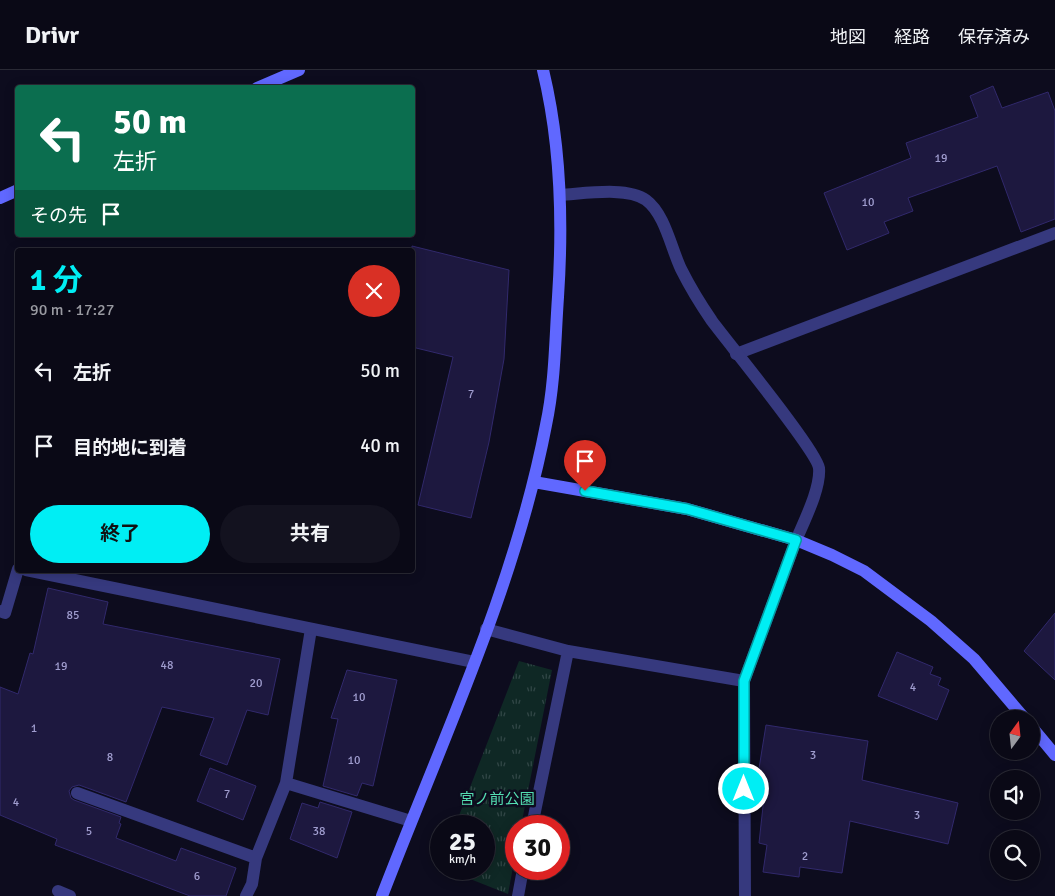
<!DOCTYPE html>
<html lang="ja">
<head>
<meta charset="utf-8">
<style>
  body { margin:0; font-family:Signika,"Noto Sans JP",sans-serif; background:#13121f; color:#f1f3f6; height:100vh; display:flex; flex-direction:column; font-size:19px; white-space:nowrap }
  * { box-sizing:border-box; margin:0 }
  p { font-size:16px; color:#999aa1 }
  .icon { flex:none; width:28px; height:28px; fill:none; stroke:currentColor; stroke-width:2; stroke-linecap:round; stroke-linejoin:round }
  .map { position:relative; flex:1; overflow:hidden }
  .details { position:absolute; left:15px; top:178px; width:400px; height:325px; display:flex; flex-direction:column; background:#0a0916; border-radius:5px; box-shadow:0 2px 12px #0003,0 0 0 1px #2a2a35 }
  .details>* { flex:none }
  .banner { position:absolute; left:15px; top:15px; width:400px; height:152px; border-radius:5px; box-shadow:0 2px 12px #0003,0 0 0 1px #2a2a35; background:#0b6e4f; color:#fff; overflow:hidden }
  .needle { width:32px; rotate:15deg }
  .controls { position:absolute; left:990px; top:640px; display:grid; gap:10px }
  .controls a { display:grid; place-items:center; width:50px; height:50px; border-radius:50%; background:#0a0916; box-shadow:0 2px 12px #0003,0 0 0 1px #2a2a35; font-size:25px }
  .speed { position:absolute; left:430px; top:745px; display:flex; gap:10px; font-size:25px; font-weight:700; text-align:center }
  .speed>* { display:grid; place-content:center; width:65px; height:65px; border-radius:50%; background:#0a0916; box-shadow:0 2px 12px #0003,0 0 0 1px #2a2a35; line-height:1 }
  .speed small { font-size:12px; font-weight:400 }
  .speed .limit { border:8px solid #d22; background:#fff; color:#111 }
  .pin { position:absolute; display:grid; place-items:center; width:42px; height:42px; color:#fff; margin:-51px -21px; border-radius:50% 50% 50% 0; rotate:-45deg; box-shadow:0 0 5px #0007 }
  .pin .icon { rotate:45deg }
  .me { position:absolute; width:55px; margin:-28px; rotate:0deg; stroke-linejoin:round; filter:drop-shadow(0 0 4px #0008) }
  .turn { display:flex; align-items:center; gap:18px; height:105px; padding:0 15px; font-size:22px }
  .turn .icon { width:65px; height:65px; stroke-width:2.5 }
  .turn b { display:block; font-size:35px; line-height:42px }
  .then { display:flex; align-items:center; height:48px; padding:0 15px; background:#0003; gap:10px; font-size:19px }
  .round { display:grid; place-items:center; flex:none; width:52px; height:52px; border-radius:26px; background:#13121f }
  .head { display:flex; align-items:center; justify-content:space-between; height:85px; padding:0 15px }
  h1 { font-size:30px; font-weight:700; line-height:38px; color:#00eef4 }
  .primary-button { display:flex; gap:10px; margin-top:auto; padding:10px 15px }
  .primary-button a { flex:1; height:58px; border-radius:30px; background:#00eef4; color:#111; font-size:20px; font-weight:700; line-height:58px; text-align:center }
  .primary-button a+a { background:#13121f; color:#f1f3f6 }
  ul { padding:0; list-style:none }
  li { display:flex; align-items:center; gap:15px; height:75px; padding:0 15px }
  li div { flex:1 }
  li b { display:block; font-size:19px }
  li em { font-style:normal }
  header { display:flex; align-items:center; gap:30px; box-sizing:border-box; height:70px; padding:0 25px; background:#0a0916; border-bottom:1px solid #2a2a35 }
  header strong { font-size:24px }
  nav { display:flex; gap:28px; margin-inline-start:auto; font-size:18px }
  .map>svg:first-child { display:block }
  .park { fill:url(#park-tufts) }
  .building { fill:#1d183f; stroke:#31296c }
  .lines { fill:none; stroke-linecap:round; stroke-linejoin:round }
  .lane { stroke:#36397e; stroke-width:12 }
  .street { stroke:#36397e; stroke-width:12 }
  .secondary { stroke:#6068ff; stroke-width:12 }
  .route-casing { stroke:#009b9f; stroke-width:12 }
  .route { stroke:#00eef4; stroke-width:9 }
  .labels { text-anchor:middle; stroke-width:5; stroke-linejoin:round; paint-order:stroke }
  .number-label { font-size:12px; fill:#a09dcf }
  .park-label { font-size:15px; fill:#54dfb2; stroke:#0d0c1e }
</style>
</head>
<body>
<header>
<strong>Drivr</strong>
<nav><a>地図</a><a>経路</a><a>保存済み</a></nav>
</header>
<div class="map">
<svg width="1055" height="826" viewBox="0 0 1055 826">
  <defs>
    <pattern id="park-tufts" width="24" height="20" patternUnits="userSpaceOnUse" patternTransform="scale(1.25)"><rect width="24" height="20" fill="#0f2825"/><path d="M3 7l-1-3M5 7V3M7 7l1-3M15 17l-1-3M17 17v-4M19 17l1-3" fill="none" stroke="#314646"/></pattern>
  </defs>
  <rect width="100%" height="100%" fill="#0d0c1e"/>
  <!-- park -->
  <path class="park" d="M 519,591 L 552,600 L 521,756 L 516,756 L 516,781 L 508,824 L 445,799 L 484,799 L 484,756 L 455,756 Z"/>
  <!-- building -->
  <path class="building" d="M 993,16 L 1002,38 L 1048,22 L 1055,41 L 1055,149 L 1021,162 L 997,96 L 908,128 L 913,141 L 884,152 L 889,163 L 847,180 L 824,123 L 911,88 L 906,73 L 978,47 L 970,26 Z
    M 412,176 L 509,200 L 504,289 L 489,372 L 471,448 L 418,435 L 453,287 L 412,277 Z
    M 48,518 L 108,532 L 103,554 L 280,589 L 268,645 L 247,640 L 227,695 L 200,685 L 214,648 L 162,637 L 126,732 L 79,715 L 72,717 L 69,721 L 71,728 L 74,730 L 121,747 L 119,753 L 121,754 L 116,768 L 176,791 L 181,778 L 236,798 L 226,826 L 190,826 L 55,775 L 57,769 L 0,745 L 0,617 L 18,624 L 30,583 L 33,584 Z
    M 1055,543 L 1055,610 L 1024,581 Z
    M 897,582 L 933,597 L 930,604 L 941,608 L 938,615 L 949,620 L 937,650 L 878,626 Z
    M 347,600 L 397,610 L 373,716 L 362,713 L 357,726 L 323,716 L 338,649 L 331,648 Z
    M 766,655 L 868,671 L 862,710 L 958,733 L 948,774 L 850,751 L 842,803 L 800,797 L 799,807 L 763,802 L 767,775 L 759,773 L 765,718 L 756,717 Z
    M 210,698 L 256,716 L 243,750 L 197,731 Z
    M 320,732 L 352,742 L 337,788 L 290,769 L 302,733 L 318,738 Z"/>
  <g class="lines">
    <!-- lane -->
    <path class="lane" d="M 736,284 L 1055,163
      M 286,713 L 411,751
      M 77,723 L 256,788
      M 58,821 L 70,826
      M 246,826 L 252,814 L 256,788 L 286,713 L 311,559"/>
    <!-- street -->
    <path class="street" d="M 26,500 L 474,592
      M 0,541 L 5,543 L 18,499
      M 486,559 L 568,581
      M 744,611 L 745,826
      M 532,756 L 568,581 L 744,611 C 761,565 778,519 795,473 C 803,453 821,419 819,398 C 817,381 729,274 712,251 C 701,235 690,217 681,199 C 671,178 665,144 646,130 C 627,116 582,124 560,125
      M 518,826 L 523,799"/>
    <!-- secondary -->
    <path class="secondary" d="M 257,18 L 299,0
      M 0,128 L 18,120
      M 534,412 L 687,439 L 796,470 L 832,485 L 864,501 L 931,551 L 974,589 L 1025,649
      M 1031,656 L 1055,685
      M 382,826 C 441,672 515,517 546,355 C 555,313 555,270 558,227 C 563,152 561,74 543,0"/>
  </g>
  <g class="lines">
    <defs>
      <path id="route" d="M 585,421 L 687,439 L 796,470 L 744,611 L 744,719"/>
    </defs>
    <!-- route casing -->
    <use href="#route" class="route-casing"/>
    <!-- route -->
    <use href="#route" class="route"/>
  </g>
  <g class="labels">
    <!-- number labels -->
    <g class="number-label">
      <text x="941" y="92">19</text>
      <text x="868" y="136">10</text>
      <text x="471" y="328">7</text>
      <text x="73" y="549">85</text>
      <text x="167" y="599">48</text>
      <text x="61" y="600">19</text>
      <text x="256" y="617">20</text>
      <text x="913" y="621">4</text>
      <text x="359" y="631">10</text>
      <text x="34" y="662">1</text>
      <text x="813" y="689">3</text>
      <text x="110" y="691">8</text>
      <text x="354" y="694">10</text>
      <text x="227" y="728">7</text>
      <text x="16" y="736">4</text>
      <text x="917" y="749">3</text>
      <text x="89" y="765">5</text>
      <text x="319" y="765">38</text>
      <text x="805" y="790">2</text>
      <text x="197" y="810">6</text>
    </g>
    <!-- park labels -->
    <g class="park-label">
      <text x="497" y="734">宮ノ前公園</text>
    </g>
  </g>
</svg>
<div class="controls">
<a><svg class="needle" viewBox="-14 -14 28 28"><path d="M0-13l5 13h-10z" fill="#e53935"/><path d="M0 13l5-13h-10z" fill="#999aa1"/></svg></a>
<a><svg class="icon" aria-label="sound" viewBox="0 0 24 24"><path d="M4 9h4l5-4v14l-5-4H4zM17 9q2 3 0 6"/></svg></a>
<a><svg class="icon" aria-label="search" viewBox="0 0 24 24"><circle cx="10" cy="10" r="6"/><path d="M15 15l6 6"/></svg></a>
</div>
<div class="speed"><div>25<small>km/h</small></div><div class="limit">30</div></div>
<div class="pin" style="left:585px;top:421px;background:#d93025"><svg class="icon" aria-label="arrive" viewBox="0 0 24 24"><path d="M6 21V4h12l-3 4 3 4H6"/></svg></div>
<svg class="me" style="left:744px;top:719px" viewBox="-20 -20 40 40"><circle r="17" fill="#00eef4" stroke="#fff" stroke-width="3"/><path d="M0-11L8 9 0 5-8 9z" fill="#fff"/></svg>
<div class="banner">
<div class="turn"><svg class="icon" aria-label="left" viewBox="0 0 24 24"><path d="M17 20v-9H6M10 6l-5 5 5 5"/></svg><div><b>50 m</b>左折</div></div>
<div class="then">その先<svg class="icon" aria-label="arrive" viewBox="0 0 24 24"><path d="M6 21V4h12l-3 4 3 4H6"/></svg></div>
</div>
<section class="details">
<div class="head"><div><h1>1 分</h1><p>90 m · 17:27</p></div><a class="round" style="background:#d93025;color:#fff"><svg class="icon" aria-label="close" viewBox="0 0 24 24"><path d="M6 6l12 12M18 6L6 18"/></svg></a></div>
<ul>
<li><svg class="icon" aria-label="left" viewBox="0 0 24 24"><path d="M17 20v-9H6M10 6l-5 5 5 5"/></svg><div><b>左折</b></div><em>50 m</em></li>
<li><svg class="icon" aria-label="arrive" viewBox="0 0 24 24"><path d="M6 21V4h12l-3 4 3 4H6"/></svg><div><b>目的地に到着</b></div><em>40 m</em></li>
</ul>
<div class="primary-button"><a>終了</a><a>共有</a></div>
</section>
</div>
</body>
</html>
